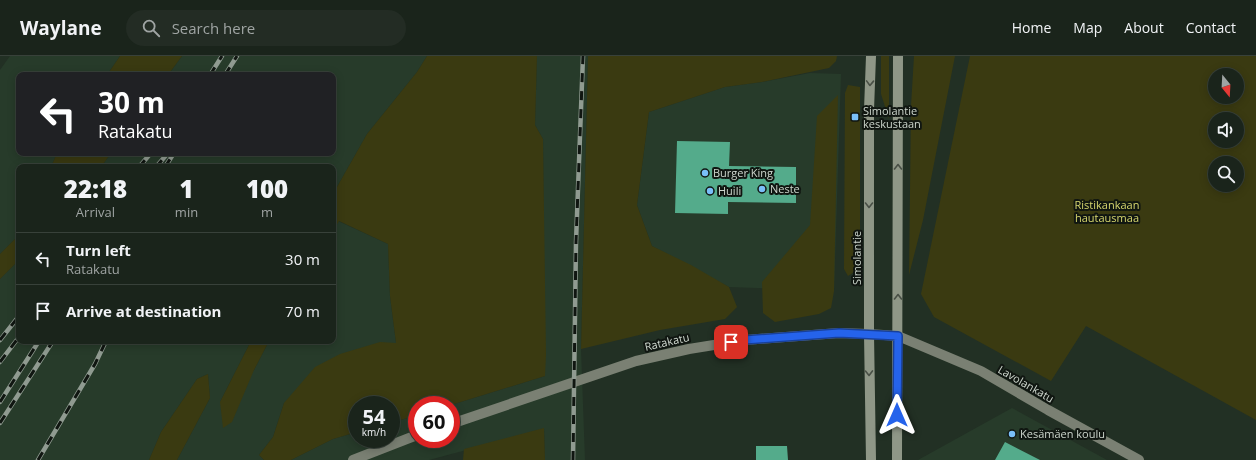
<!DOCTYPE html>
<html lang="en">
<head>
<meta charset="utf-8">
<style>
  body { margin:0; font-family:"Open Sans",sans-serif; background:#232c24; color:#f1f3f6; height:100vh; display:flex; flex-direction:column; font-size:15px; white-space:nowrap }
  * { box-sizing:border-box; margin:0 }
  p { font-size:13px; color:#9fa4a3 }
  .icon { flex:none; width:22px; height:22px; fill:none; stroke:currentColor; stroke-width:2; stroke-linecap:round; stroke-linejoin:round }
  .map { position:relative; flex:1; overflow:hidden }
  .drawer { position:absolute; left:16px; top:108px; width:320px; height:180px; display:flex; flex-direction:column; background:#1a241b; border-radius:8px; box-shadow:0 2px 10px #0003,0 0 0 1px #38413a }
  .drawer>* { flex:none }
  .banner { position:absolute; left:16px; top:16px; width:320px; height:84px; border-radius:8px; box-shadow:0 2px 10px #0003,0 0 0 1px #38413a; background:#202124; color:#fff; overflow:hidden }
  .needle { width:26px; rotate:162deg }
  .tools { position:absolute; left:1208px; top:12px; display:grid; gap:8px }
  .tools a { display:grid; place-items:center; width:36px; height:36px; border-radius:50%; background:#1a241b; box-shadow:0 2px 10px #0003,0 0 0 1px #38413a; font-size:20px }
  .speed { position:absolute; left:348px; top:340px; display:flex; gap:8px; font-size:20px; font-weight:700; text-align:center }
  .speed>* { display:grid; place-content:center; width:52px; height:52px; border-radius:50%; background:#1a241b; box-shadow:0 2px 10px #0003,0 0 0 1px #38413a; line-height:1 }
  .speed small { font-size:10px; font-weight:400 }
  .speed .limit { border:6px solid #d22; background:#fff; color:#111 }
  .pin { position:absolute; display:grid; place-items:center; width:34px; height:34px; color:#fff; margin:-17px; border-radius:8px; box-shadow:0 2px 6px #0006 }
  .me { position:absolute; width:44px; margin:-22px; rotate:0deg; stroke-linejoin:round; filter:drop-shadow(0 0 3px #0008) }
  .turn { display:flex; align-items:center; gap:14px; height:84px; padding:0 16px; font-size:18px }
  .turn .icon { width:52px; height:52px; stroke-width:2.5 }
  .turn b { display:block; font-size:28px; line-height:34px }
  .eta { display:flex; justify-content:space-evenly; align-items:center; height:68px; text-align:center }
  .eta b { font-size:24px; font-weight:800; line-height:28px }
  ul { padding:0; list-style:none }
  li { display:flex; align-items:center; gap:12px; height:52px; padding:0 16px; border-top:1px solid #38413a }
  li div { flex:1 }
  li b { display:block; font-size:15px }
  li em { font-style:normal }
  header { display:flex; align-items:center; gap:24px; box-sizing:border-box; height:56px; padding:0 20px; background:#1a241b; border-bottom:1px solid #38413a }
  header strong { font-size:19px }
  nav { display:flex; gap:22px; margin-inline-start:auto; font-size:14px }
  .search { width:280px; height:36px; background:#232c24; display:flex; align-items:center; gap:10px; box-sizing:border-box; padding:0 14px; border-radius:22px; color:#9fa4a3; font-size:15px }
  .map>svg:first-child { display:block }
  .built { fill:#273b2a }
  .green { fill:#3a3a11; fill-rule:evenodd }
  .building { fill:#54ab8b }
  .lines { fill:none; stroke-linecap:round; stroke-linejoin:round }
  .secondary { stroke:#7a8073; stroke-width:10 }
  .primary { stroke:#8f9787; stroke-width:10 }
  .rail-casing { stroke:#909b91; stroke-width:4.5 }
  .rail { stroke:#101611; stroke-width:3; stroke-dasharray:9; stroke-linecap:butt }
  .oneway { stroke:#495046 }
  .route-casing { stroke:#184099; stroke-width:10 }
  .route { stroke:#2563eb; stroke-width:7 }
  .poi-dot { fill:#7abff8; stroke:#101611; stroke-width:1.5 }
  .labels { text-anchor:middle; stroke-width:4; stroke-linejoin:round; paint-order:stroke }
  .poi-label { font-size:11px; fill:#cdd6cd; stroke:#101611; text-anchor:start }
  .park-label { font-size:11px; fill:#d6d66e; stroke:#101611 }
  .street-label { font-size:11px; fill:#cdd6cd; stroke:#101611 }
</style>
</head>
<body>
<header>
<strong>Waylane</strong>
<div class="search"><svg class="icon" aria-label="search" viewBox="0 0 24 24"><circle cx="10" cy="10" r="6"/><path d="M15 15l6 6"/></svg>Search here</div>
<nav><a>Home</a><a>Map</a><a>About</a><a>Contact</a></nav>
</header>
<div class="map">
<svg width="1256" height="404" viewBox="0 0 1256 404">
  <rect width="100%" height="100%" fill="#223024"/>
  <!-- built -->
  <path class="built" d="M 10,0 L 120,0 L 107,19 L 19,19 L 19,97 L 57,97 L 51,111 L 19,111 L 19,179 L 0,198 L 0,14 Z
    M 182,0 L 427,0 L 417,16 L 367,78 L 333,138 L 333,111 L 101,111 L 111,97 L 333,97 L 333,19 L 168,19 Z
    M 537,0 L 588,0 L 581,293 L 585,404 L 545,404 L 544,373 L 429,404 L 291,404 L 333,383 L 357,376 L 357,383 L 391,383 L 391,367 L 417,359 L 417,383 L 451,383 L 451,349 L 545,320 L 543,83 L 535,69 Z
    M 810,17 L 841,18 L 834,235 L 729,231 L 652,190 L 637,149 L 649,56 L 725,31 L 762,26 Z
    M 338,165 L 388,188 L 390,240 L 396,287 L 284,347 L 273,381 L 259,399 L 264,404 L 177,404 L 210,342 L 208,318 L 197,323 L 161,376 L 149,404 L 0,404 L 0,223 L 19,204 L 19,285 L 251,285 L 220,346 L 254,314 L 269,285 L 333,285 L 333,175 Z
    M 1012,352 L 1107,404 L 918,404 Z"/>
  <!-- green -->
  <path class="green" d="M 120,0 L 182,0 L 168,19 L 107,19 Z
    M 427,0 L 537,0 L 535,69 L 543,83 L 546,299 L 545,320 L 451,349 L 417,349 L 417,359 L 391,367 L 391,349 L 357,349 L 357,376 L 333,383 L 291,404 L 264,404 L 259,399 L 273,381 L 284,347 L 315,311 L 340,298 L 380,286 L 396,287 L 390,240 L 388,188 L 339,165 L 333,175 L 333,138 L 367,78 L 417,16 Z
    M 588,0 L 837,0 L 836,5 L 829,12 L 762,26 L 725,31 L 649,56 L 637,149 L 652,190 L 691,209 L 729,231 L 737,251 L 725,263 L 660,274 L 581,293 Z
    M 881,0 L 889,0 L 889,63 L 881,38 Z
    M 914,0 L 955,0 L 923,164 L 909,219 L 911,50 Z
    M 970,0 L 1256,0 L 1256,364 L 1086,270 L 1051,325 L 934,261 L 921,238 ZM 1215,19 L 1237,19 L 1237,41 L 1215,41 ZM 1215,63 L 1237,63 L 1237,85 L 1215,85 ZM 1215,107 L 1237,107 L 1237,129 L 1215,129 Z
    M 848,29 L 860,31 L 860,212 L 848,220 L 844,213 L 845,37 Z
    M 838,39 L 834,235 L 831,252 L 819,258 L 775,266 L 763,257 L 762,226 L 810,169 L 817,60 Z
    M 57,97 L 111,97 L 101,111 L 51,111 Z
    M 19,179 L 19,204 L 0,223 L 0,198 Z
    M 251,285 L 269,285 L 254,314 L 232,366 L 223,372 L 220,346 Z
    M 208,318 L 210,342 L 177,404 L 149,404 L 161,376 L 197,323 Z
    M 544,372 L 545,404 L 463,404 L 464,393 Z"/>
  <!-- building -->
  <path class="building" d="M 677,85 L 730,86 L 729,110 L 796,111 L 796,147 L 728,146 L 728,158 L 675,157 Z
    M 1005,386 L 1040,404 L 995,404 Z
    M 756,390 L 787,390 L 788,404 L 756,404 Z"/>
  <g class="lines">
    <!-- secondary -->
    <path class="secondary" d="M 451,368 L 636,305 L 689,293 L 745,284 L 839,277 L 869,278 L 898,280 L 981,315 L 1048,354 L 1139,404
      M 353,404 L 417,379"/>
    <!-- primary -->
    <path class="primary" d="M 871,404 L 869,278 L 869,54 L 871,0
      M 897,404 L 898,0"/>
    <defs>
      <path id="rail" d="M 210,19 L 222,0
        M 225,19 L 237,0
        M 139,111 L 151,97
        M 156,111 L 168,97
        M 165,111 L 174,97
        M 0,284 L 19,260
        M 0,306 L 19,281
        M 0,346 L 39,285
        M 0,367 L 53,285
        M 38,404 L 95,308 L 106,285
        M 573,404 L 576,186 L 583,0"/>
    </defs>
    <!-- rail casing -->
    <use href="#rail" class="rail-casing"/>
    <!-- rail -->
    <use href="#rail" class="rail"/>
  </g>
  <!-- one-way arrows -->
  <defs><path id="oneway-chevron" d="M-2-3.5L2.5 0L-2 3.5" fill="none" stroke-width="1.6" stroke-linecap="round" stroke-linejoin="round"/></defs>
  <g class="oneway">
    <use href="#oneway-chevron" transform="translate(870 27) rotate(92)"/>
    <use href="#oneway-chevron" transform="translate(898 111) rotate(-90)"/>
    <use href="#oneway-chevron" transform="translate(869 149) rotate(90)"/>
    <use href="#oneway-chevron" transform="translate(898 241) rotate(-90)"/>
    <use href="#oneway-chevron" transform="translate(869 317) rotate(89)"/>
  </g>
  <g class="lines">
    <defs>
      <path id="route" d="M 731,286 L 745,284 L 839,277 L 898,280 L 897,359"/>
    </defs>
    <!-- route casing -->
    <use href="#route" class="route-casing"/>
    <!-- route -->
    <use href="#route" class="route"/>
  </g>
  <!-- markers -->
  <g class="poi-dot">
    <rect x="851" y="57" width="8" height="8" rx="2"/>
    <circle cx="705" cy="117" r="4"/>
    <circle cx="762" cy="133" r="4"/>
    <circle cx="710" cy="135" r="4"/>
    <circle cx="1012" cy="378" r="4"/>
  </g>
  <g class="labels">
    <!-- poi labels -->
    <g class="poi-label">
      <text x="863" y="59">Simolantie<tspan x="863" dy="13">keskustaan</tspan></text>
      <text x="713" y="121">Burger King</text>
      <text x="770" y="137">Neste</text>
      <text x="718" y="139">Huili</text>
      <text x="1020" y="382">Kesämäen koulu</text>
    </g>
    <!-- park labels -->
    <g class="park-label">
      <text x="1107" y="153">Ristikankaan<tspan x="1107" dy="13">hautausmaa</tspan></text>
    </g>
    <!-- street labels -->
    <g class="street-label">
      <text transform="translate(857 202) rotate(-90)" y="4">Simolantie</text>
      <text transform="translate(667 286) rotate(-13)" y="4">Ratakatu</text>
      <text transform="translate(1026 328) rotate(30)" y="4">Lavolankatu</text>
    </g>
  </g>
</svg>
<div class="tools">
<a><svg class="needle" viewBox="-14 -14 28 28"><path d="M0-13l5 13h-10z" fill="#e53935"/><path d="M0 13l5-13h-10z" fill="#9fa4a3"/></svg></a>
<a><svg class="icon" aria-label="sound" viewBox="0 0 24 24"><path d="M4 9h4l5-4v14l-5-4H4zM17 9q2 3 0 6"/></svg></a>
<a><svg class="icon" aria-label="search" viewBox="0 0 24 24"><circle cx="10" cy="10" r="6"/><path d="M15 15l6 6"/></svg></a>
</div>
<div class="speed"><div>54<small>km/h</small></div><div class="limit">60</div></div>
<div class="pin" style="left:731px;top:286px;background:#d93025"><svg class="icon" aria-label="arrive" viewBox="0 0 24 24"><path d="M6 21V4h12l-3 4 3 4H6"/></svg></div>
<svg class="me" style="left:897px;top:359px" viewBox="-20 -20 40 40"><path d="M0-17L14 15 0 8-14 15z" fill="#2563eb" stroke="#fff" stroke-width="4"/></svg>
<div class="banner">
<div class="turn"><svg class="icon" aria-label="left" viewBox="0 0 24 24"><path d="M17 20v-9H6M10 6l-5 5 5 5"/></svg><div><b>30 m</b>Ratakatu</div></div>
</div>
<section class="drawer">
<div class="eta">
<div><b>22:18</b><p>Arrival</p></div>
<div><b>1</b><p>min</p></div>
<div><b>100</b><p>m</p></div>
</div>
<ul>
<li><svg class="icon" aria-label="left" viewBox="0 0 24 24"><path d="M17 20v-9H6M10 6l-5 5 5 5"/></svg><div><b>Turn left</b><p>Ratakatu</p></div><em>30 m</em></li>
<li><svg class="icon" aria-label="arrive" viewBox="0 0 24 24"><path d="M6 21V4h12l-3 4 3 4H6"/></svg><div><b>Arrive at destination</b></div><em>70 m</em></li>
</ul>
</section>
</div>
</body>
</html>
